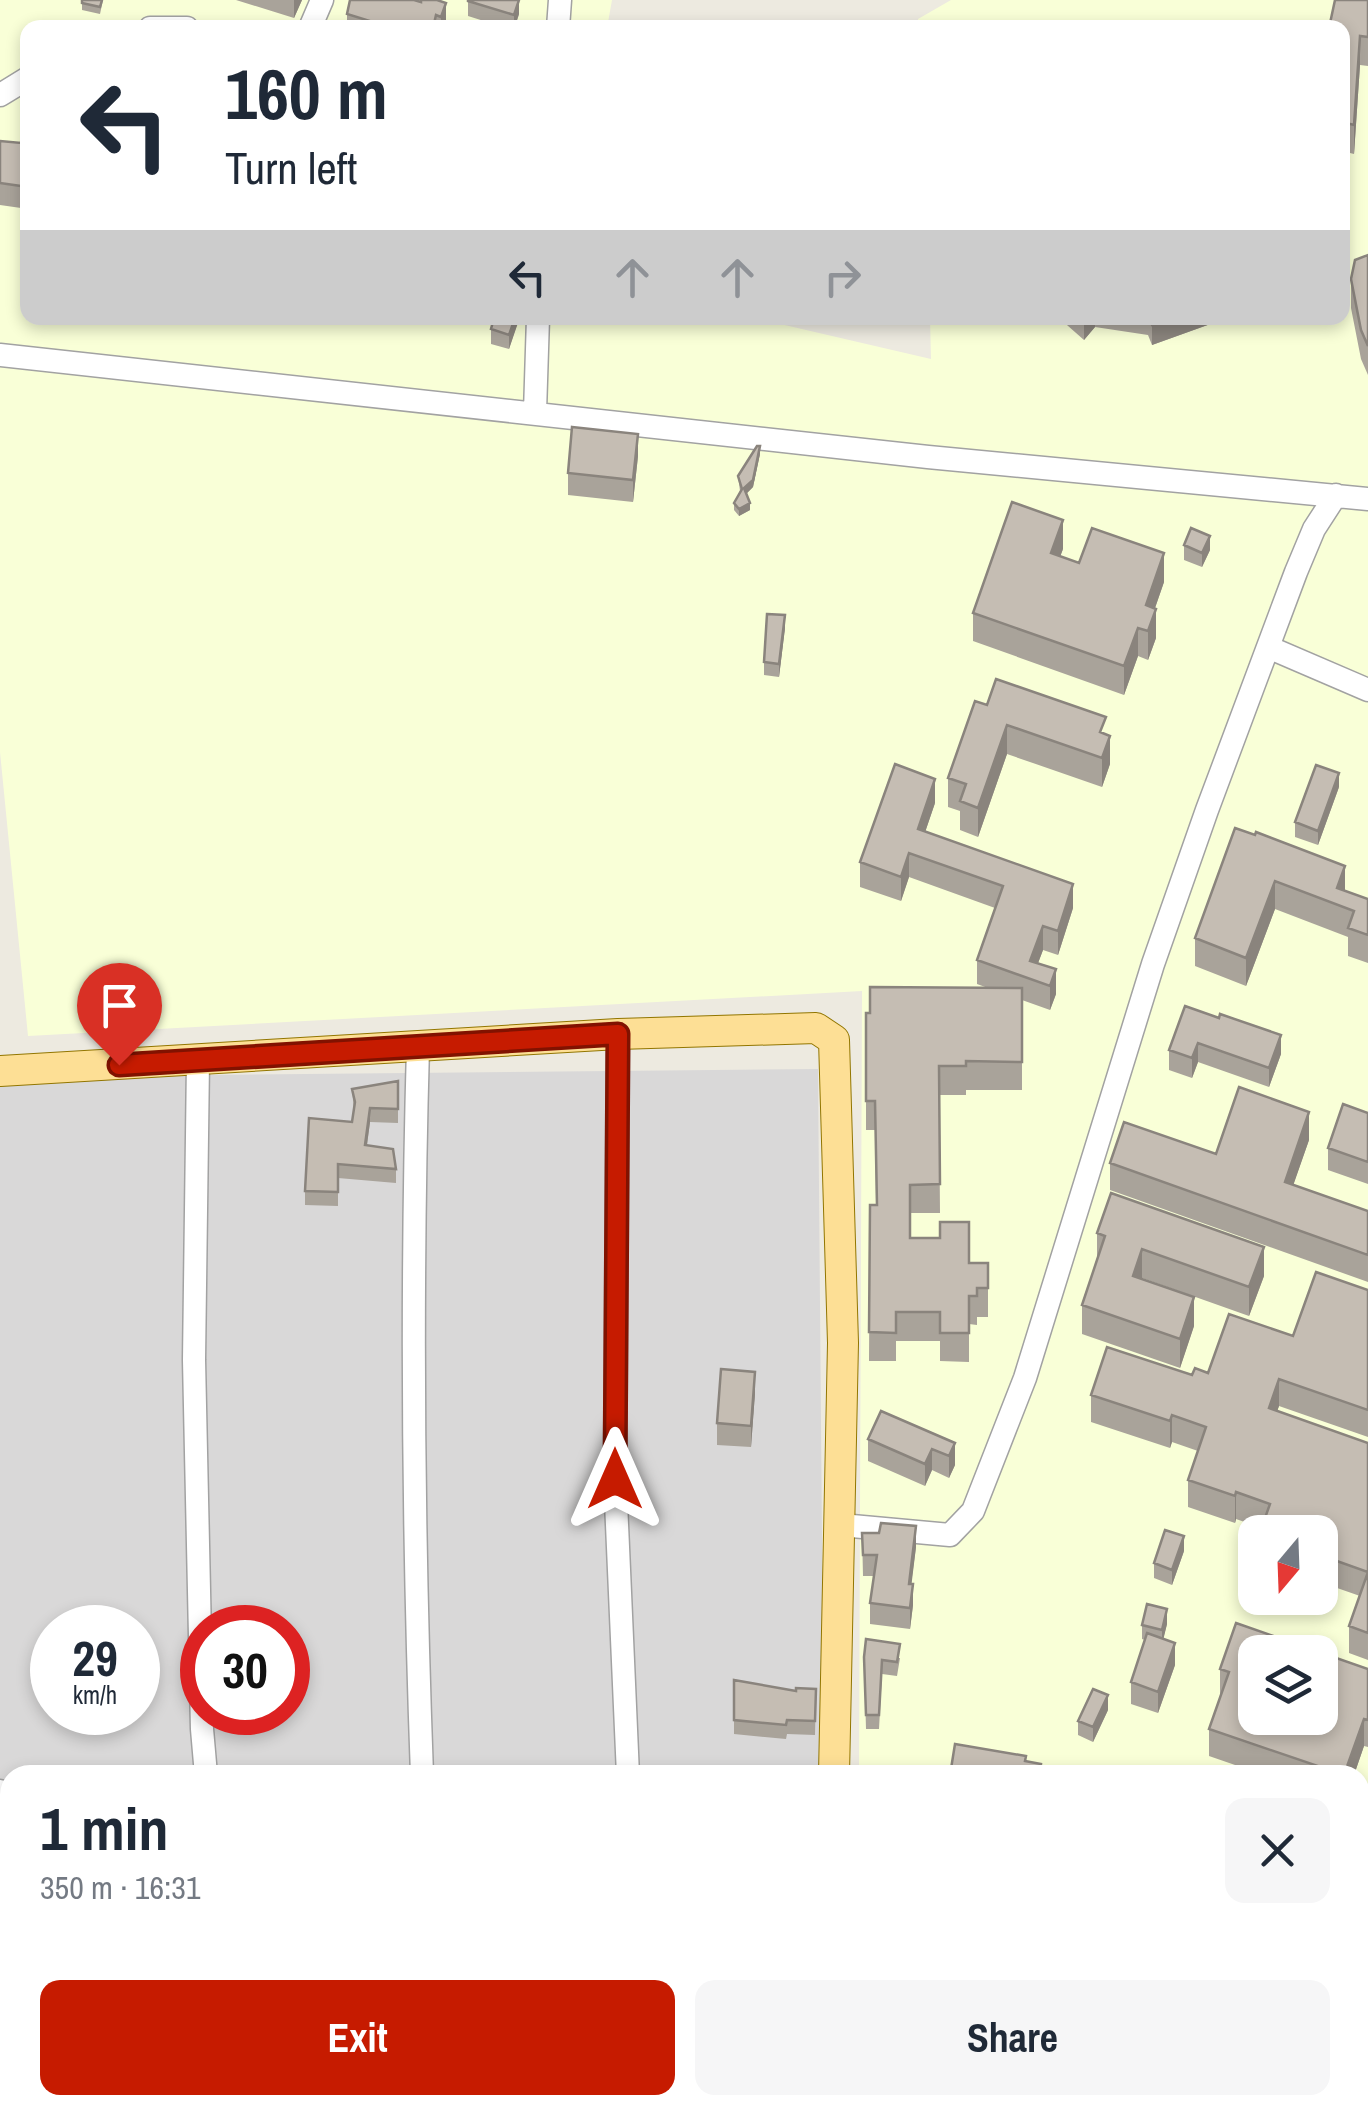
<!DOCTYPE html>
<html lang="en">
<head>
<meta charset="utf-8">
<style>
  body { margin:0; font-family:"Archivo Narrow",sans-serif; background:#f6f6f7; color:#1f2937; height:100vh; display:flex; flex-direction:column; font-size:38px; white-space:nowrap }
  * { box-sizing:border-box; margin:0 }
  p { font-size:32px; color:#747a83 }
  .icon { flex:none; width:55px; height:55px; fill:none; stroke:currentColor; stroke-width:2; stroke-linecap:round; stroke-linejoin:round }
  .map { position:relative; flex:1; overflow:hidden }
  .sheet { position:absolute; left:0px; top:1765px; width:1370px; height:350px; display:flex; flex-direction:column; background:#fff; border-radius:30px 30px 0 0; box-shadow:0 5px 15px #0003 }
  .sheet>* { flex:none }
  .banner { position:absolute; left:20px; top:20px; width:1330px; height:305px; border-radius:20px; box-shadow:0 5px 15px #0003; background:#fff; color:#1f2937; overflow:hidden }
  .needle { width:65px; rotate:199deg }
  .buttons { position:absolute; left:1238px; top:1515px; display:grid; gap:20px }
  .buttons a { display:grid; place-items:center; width:100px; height:100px; border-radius:20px; background:#fff; box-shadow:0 5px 15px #0003; font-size:50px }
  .speed { position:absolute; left:30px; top:1605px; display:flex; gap:20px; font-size:50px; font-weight:700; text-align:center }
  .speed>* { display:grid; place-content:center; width:130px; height:130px; border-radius:50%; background:#fff; box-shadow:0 5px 15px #0003; line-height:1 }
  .speed small { font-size:25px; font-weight:400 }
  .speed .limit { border:15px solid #d22; background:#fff; color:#111 }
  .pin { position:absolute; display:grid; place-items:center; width:85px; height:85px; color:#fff; margin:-102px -42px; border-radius:50% 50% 50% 0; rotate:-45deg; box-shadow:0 0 10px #0007 }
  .pin .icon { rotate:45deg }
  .me { position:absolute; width:110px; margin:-55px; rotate:0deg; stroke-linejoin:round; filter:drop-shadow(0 0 8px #0008) }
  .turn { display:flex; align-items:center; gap:35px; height:210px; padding:0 40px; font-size:45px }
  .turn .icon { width:130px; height:130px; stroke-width:2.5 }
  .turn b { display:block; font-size:70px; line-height:85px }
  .lanes { display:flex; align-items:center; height:95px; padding:0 40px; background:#0003; justify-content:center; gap:50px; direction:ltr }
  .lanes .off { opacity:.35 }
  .round { display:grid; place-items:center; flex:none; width:105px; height:105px; border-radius:20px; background:#f6f6f7 }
  .headline { display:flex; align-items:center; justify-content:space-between; height:170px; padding:0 40px }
  h1 { font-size:60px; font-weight:700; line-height:75px }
  .primary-button { display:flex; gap:20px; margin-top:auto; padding:20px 40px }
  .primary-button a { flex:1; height:115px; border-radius:20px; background:#c61b00; color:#fff; font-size:40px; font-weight:700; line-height:115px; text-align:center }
  .primary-button a+a { background:#f6f6f7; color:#1f2937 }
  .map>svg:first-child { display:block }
  .residential { fill:#d9d8d8; fill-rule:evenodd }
  .education { fill:#f9ffd7; fill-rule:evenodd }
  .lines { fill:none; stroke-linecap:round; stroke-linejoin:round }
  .minor-casing { stroke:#a2a2a2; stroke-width:25 }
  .major-casing { stroke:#927600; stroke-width:32 }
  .minor { stroke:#fff; stroke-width:22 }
  .major { stroke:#fddf95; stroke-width:30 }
  .wall { fill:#a9a39a }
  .shaded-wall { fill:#8a847d }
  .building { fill:#c5bdb3; stroke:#8a847d; stroke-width:2.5; fill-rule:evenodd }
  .route-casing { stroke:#811200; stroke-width:25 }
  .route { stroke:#c61b00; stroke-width:18 }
</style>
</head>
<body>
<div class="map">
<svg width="1368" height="2115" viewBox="0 0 1368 2115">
  <rect width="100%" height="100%" fill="#edeae0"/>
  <!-- residential -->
  <path class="residential" d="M 818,1069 L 824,1775 L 10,1775 L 10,2105 L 1360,2105 L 1360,1938 L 1368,1938 L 1368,2115 L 0,2115 L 0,1077 ZM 52,1628 L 138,1628 L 138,1712 L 52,1712 ZM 202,1628 L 288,1628 L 288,1712 L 202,1712 Z"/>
  <!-- education -->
  <path class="education" d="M 0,0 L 612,0 L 607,28 L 28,28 L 28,318 L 754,318 L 931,359 L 930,318 L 1342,318 L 1342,28 L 918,28 L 918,19 L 951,0 L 1368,0 L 1368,1897 L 1360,1896 L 1360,1775 L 859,1775 L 862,991 L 28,1036 L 0,752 ZM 1255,1532 L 1320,1532 L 1320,1598 L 1255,1598 ZM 1255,1652 L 1320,1652 L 1320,1718 L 1255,1718 Z"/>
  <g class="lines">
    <defs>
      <path id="minor" d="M 150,28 L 187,28
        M 310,28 L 322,0
        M 558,28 L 560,0
        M 0,95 L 28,78
        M 0,355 L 928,457 L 1368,499
        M 535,412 L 538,318
        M 1268,647 L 1368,690
        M 618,1034 L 615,1479 L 628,1775
        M 418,1047 C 411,1291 413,1531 422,1775
        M 198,1061 L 194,1360 L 202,1729 L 206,1775
        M 841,1525 L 950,1535 L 973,1511 L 1025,1378 L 1153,964 L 1207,810 L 1296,572 L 1314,529 L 1336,495
        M 0,1791 L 10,1954
        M 0,2007 L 10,2005
        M 30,2105 L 31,2115
        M 238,2105 L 239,2115
        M 450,2105 L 451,2115
        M 654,2105 L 654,2115
        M 846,2105 L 847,2115"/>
      <path id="major" d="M 0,1071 L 618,1034 L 816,1028 L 834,1040 L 843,1343 L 834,1775
        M 1360,1922 L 1368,1923"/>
    </defs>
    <!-- minor casing -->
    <use href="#minor" class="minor-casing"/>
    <!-- major casing -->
    <use href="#major" class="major-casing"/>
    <!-- minor -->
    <use href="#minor" class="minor"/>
    <!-- major -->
    <use href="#major" class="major"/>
  </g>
  <!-- wall -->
  <path class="wall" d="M 82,0 L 103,0 L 100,14 L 82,10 Z
    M 236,0 L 302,0 L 294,18 Z
    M 437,0 L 446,25 L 445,28 L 347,28 L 347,14 Z
    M 468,0 L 519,14 L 515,28 L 506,28 L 468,16 Z
    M 1368,0 L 1368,66 L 1360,65 L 1354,154 L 1342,151 L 1342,28 Z
    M 28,135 L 28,209 L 0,205 L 0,141 L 21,143 Z
    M 1368,255 L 1368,375 L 1361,359 L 1351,308 L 1351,279 Z
    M 28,262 L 28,311 L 25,311 L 25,303 L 24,302 L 24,281 Z
    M 519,318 L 509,349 L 491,344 L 491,329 Z
    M 1059,318 L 1227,318 L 1152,345 L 1148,335 L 1095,327 L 1084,340 Z
    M 760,454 L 753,487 L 746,494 L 750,510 L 739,516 L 734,510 L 734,503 L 740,491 L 738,476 Z
    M 638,456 L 633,502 L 568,495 L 568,473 Z
    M 1184,545 L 1210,550 L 1202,567 L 1184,560 Z
    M 1063,549 L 1060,556 L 1079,563 L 1164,582 L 1155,608 L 1156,638 L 1148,660 L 1138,656 L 1124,695 L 973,641 L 973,613 Z
    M 785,628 L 779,677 L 764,675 L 764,662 Z
    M 987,705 L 1106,734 L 1110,764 L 1102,787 L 1007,754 L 978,837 L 960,830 L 960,811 L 948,807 L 948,778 Z
    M 1339,787 L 1318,845 L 1295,837 L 1295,822 Z
    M 935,803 L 925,832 L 1073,908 L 1058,955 L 1043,950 L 1038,963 L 1056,994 L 1050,1010 L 1022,1000 L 1022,1090 L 966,1090 L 966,1095 L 939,1095 L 940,1213 L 910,1213 L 910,1238 L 969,1263 L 988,1263 L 988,1317 L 977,1317 L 977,1325 L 969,1324 L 969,1362 L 940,1361 L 940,1341 L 896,1341 L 896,1361 L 869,1361 L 870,1205 L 876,1205 L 875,1130 L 866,1130 L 866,1013 L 988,988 L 977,984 L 977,960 L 995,908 L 909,877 L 901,901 L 860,887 L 860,862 Z
    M 1235,828 L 1345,891 L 1368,899 L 1368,963 L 1348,956 L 1348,937 L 1275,909 L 1246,986 L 1195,966 L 1195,938 Z
    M 1185,1006 L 1281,1054 L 1269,1087 L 1198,1062 L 1192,1078 L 1169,1070 L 1169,1050 Z
    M 398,1081 L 398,1123 L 370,1122 L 367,1145 L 396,1169 L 396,1183 L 338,1178 L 338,1206 L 305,1205 L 305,1191 L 352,1122 L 354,1111 L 352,1089 Z
    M 1368,1113 L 1368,1184 L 1328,1170 L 1328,1148 Z
    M 1309,1140 L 1293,1185 L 1368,1211 L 1368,1282 L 1110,1190 L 1110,1163 L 1216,1154 Z
    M 1097,1233 L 1264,1276 L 1249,1316 L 1142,1278 L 1142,1279 L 1194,1326 L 1180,1368 L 1082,1334 L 1082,1305 L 1097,1259 Z
    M 1368,1290 L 1368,1437 L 1279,1406 L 1277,1411 L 1368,1443 L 1368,1660 L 1349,1653 L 1349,1626 L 1360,1596 L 1320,1582 L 1320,1532 L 1262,1528 L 1236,1519 L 1235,1523 L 1188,1507 L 1188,1480 L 1198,1451 L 1172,1442 L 1170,1448 L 1091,1422 L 1091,1395 L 1208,1373 L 1293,1336 Z
    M 755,1393 L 751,1447 L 717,1445 L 717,1423 Z
    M 868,1439 L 955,1443 L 955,1465 L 949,1478 L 932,1470 L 925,1486 L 868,1461 Z
    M 862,1533 L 879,1533 L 916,1547 L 911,1584 L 913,1605 L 910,1629 L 870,1624 L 870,1603 L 874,1576 L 863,1576 Z
    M 1184,1551 L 1172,1585 L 1154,1578 L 1154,1563 Z
    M 1167,1624 L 1163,1639 L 1175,1665 L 1158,1713 L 1131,1704 L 1131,1682 L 1145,1640 L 1142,1639 L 1142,1625 Z
    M 864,1657 L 900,1658 L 897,1676 L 882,1674 L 879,1729 L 866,1729 Z
    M 1220,1669 L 1368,1669 L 1368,1747 L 1364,1746 L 1354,1775 L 1264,1775 L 1209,1756 L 1209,1729 L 1220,1696 Z
    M 734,1680 L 796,1691 L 816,1689 L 815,1735 L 787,1734 L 786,1739 L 734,1734 Z
    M 1108,1710 L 1093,1742 L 1078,1735 L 1078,1721 Z"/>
  <!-- shaded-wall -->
  <path class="shaded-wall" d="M 294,0 L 302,0 L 294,18 Z
    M 519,0 L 519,14 L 514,28 L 514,15 Z
    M 446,3 L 446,25 L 445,28 L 441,28 L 441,17 Z
    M 1360,36 L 1360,65 L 1354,154 L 1354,125 Z
    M 515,318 L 519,318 L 519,320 L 509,349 L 509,335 Z
    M 1086,318 L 1095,318 L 1095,327 L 1084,340 L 1084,320 Z
    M 1172,318 L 1227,318 L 1152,345 L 1152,325 Z
    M 638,434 L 638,456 L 633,502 L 633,480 Z
    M 760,446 L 760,454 L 753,487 L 744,496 L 744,488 Z
    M 750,503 L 750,510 L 739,516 L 739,509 Z
    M 1063,520 L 1063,549 L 1051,582 L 1051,553 Z
    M 1210,536 L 1210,550 L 1202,567 L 1202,553 Z
    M 1164,553 L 1164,582 L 1147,631 L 1146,605 Z
    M 1156,609 L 1156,638 L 1148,660 L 1148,631 Z
    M 785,615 L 785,628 L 779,677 L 779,664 Z
    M 1138,628 L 1138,656 L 1124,695 L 1124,666 Z
    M 1007,725 L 1007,754 L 978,837 L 978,808 Z
    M 1110,736 L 1110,764 L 1102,787 L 1102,758 Z
    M 1339,773 L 1339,787 L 1318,845 L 1318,831 Z
    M 935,779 L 935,803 L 918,853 L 918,829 Z
    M 909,853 L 909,877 L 901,901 L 901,877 Z
    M 1345,866 L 1345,894 L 1337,888 Z
    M 1275,881 L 1275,909 L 1246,986 L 1246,958 Z
    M 1073,884 L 1073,908 L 1058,955 L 1058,931 Z
    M 1043,926 L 1043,950 L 1032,979 L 1030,961 Z
    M 1056,969 L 1056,994 L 1050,1010 L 1050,986 Z
    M 1281,1035 L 1281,1054 L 1269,1087 L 1269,1068 Z
    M 1198,1043 L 1198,1062 L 1192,1078 L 1192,1058 Z
    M 370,1108 L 370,1122 L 365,1159 L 365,1145 Z
    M 1309,1112 L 1309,1140 L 1285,1209 L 1285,1182 Z
    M 1264,1247 L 1264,1276 L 1249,1316 L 1249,1287 Z
    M 1142,1249 L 1142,1278 L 1133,1305 L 1133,1276 Z
    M 1194,1297 L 1194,1326 L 1180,1368 L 1180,1339 Z
    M 755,1372 L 755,1393 L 751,1447 L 751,1426 Z
    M 1279,1379 L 1279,1406 L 1269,1435 L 1269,1408 Z
    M 1172,1415 L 1172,1442 L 1170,1448 L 1170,1421 Z
    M 955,1443 L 955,1465 L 949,1478 L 949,1456 Z
    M 932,1449 L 932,1470 L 925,1486 L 925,1464 Z
    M 1236,1492 L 1236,1519 L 1235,1523 L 1235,1496 Z
    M 916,1526 L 916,1547 L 909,1605 L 909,1584 Z
    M 1184,1536 L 1184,1551 L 1172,1585 L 1172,1570 Z
    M 913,1584 L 913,1605 L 910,1629 L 910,1608 Z
    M 1167,1609 L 1167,1624 L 1162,1645 L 1162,1630 Z
    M 1175,1643 L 1175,1665 L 1158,1713 L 1158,1692 Z
    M 1108,1695 L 1108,1710 L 1093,1742 L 1093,1727 Z
    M 1364,1719 L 1364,1746 L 1354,1775 L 1344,1775 Z"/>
  <!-- building -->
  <path class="building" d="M 82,0 L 102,0 L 100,7 L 82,3 Z
    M 350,0 L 414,0 L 421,2 L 421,0 L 437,0 L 446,3 L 441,17 L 436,15 L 433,28 L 392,28 L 347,14 Z
    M 468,0 L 519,0 L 514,15 L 468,1 Z
    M 1335,0 L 1368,0 L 1368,37 L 1360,36 L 1354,125 L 1342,122 L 1342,28 L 1329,28 Z
    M 22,134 L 28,135 L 28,187 L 0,183 L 0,141 L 21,143 Z
    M 1368,255 L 1368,346 L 1361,330 L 1351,279 L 1355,260 Z
    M 28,262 L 28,289 L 25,289 L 27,281 L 24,281 Z
    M 494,318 L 515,318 L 509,335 L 491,329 Z
    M 1149,318 L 1172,318 L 1152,325 Z
    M 572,427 L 638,434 L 633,480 L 568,473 Z
    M 757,446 L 760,446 L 753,480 L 744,488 L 750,503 L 739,509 L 734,503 L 742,489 L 738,476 Z
    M 1012,502 L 1063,520 L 1051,553 L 1079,563 L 1092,528 L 1164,553 L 1146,605 L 1156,609 L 1148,631 L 1138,628 L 1124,666 L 973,613 Z
    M 1191,528 L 1210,536 L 1202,553 L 1184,545 Z
    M 767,614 L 785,615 L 779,664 L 764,662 Z
    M 996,679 L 1106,717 L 1100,732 L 1110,736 L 1102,758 L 1007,725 L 978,808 L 960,801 L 966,784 L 948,778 L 975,701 L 987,705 Z
    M 895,764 L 935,779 L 918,829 L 1073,884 L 1058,931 L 1043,926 L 1030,961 L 1056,969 L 1050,986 L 977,960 L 1003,886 L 909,853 L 901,877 L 860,862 Z
    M 1316,765 L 1339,773 L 1318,831 L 1295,822 Z
    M 1235,828 L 1255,835 L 1256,832 L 1345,866 L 1337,888 L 1368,899 L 1368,935 L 1348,928 L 1354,911 L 1275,881 L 1246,958 L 1195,938 Z
    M 870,987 L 1022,988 L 1022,1062 L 966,1061 L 966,1066 L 939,1066 L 940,1184 L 910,1185 L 910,1238 L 940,1238 L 940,1222 L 969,1222 L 969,1263 L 988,1263 L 988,1288 L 977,1288 L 977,1296 L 969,1296 L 969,1333 L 940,1333 L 940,1312 L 896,1312 L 896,1333 L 869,1332 L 870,1205 L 877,1205 L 875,1101 L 866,1101 L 866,1013 L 870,1013 Z
    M 1185,1006 L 1219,1018 L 1220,1014 L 1281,1035 L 1269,1068 L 1198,1043 L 1192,1058 L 1169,1050 Z
    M 398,1081 L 398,1109 L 370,1108 L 365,1145 L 393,1149 L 396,1169 L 338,1164 L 338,1192 L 305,1191 L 309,1118 L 352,1122 L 355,1102 L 352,1089 Z
    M 1239,1087 L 1309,1112 L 1285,1182 L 1368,1211 L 1368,1255 L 1110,1163 L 1124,1122 L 1216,1154 Z
    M 1343,1104 L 1368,1113 L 1368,1162 L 1328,1148 Z
    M 1111,1193 L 1264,1247 L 1249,1287 L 1142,1249 L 1133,1276 L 1194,1297 L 1180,1339 L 1082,1305 L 1105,1236 L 1097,1233 Z
    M 1316,1272 L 1368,1290 L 1368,1410 L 1279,1379 L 1269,1408 L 1368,1443 L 1368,1633 L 1349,1626 L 1368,1572 L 1320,1555 L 1320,1532 L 1260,1532 L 1270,1504 L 1236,1492 L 1235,1496 L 1188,1480 L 1206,1427 L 1172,1415 L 1170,1421 L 1091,1395 L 1107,1347 L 1192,1375 L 1195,1368 L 1208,1373 L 1229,1314 L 1293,1336 Z
    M 721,1369 L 755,1372 L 751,1426 L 717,1423 Z
    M 881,1411 L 955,1443 L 949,1456 L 932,1449 L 925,1464 L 868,1439 Z
    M 881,1523 L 916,1526 L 909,1584 L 913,1584 L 910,1608 L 870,1603 L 877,1555 L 863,1555 L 862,1533 L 879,1533 Z
    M 1165,1530 L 1184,1536 L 1172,1570 L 1154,1563 Z
    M 1147,1604 L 1167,1609 L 1162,1630 L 1142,1625 Z
    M 1236,1623 L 1368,1669 L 1368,1720 L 1364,1719 L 1344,1775 L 1209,1729 L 1229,1672 L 1220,1669 ZM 1255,1652 L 1320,1652 L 1320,1718 L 1255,1718 Z
    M 1147,1633 L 1175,1643 L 1158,1692 L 1131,1682 Z
    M 866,1639 L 900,1644 L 897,1662 L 882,1660 L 879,1715 L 866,1715 L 864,1657 Z
    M 734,1680 L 796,1691 L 796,1688 L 816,1689 L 815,1721 L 787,1720 L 786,1725 L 734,1720 Z
    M 1093,1689 L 1108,1695 L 1093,1727 L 1078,1721 Z
    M 955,1744 L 1026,1756 L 1025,1761 L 1041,1764 L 1040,1772 L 1057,1775 L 950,1775 Z"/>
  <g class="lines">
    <defs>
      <path id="route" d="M 119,1065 L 618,1034 L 615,1479"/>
    </defs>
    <!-- route casing -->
    <use href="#route" class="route-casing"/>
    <!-- route -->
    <use href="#route" class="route"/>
  </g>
</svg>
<div class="buttons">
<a><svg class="needle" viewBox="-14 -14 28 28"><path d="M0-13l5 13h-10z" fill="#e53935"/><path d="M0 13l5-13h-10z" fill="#747a83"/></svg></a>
<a><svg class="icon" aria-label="layers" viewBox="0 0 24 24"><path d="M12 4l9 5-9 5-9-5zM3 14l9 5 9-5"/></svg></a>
</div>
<div class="speed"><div>29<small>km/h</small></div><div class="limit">30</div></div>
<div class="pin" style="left:119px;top:1065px;background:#d93025"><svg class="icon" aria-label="arrive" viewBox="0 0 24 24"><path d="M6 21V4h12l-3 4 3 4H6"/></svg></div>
<svg class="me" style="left:615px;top:1479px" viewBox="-20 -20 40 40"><path d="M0-17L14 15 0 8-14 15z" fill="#c61b00" stroke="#fff" stroke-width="4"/></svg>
<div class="banner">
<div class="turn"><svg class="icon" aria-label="left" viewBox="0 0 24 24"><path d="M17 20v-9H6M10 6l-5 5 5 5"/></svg><div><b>160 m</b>Turn left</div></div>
<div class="lanes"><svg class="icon" aria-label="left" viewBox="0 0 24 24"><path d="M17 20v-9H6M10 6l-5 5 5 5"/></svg><svg class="icon off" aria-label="ahead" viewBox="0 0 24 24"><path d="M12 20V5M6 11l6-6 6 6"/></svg><svg class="icon off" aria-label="ahead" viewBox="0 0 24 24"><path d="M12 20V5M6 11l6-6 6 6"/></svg><svg class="icon off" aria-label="right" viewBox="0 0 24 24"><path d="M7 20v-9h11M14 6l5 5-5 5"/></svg></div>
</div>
<section class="sheet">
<div class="headline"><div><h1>1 min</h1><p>350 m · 16:31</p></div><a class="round"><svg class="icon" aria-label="close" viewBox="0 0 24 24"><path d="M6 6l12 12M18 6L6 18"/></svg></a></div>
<div class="primary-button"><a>Exit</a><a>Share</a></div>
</section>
</div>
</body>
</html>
